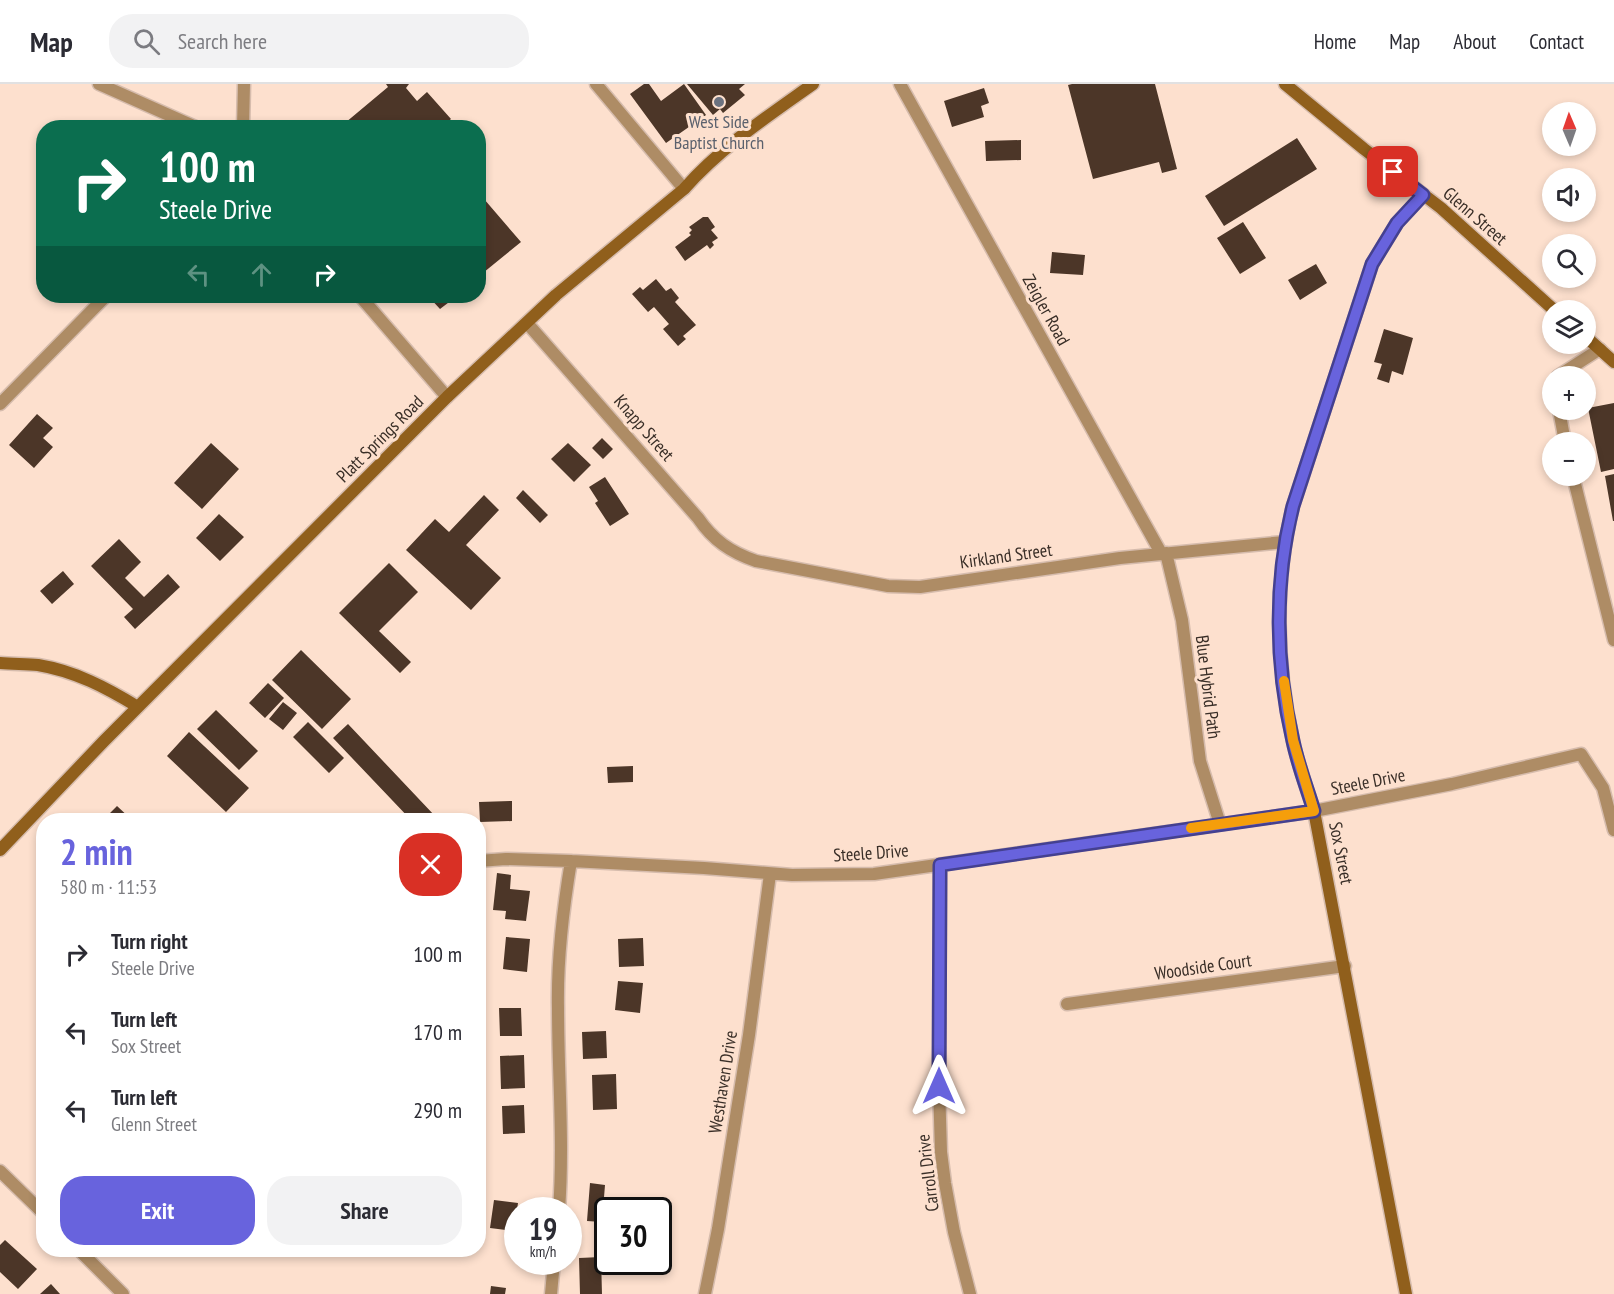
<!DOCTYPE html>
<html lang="en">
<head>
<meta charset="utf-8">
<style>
  body { margin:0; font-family:"PT Sans Narrow",sans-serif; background:#f2f2f3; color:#2b2b33; height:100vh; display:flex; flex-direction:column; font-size:22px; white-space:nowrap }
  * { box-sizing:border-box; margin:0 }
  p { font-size:20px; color:#7c7c81 }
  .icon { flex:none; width:33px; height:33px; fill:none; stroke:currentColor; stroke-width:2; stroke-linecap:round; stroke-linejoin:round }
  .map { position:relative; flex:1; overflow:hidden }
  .sheet { position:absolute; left:36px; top:729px; width:450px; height:444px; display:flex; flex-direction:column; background:#fff; border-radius:24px; box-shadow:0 3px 9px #0003 }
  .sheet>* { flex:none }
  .top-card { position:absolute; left:36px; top:36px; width:450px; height:183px; border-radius:24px; box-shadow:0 3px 9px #0003; background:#0b6e4f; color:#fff; overflow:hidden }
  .needle { width:39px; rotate:358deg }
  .tools { position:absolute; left:1542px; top:18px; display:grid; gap:12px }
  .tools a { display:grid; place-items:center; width:54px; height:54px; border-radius:50%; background:#fff; box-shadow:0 3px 9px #0003; font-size:30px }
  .speed { position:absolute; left:504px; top:1113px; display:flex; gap:12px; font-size:30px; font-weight:700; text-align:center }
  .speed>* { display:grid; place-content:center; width:78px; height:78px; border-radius:50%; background:#fff; box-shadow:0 3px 9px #0003; line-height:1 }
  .speed small { font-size:15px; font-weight:400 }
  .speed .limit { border:3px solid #111; border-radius:9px; background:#fff; color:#111 }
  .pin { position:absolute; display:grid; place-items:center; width:51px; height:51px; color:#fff; margin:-26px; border-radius:12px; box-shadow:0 3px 9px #0006 }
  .me { position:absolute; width:66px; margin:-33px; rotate:0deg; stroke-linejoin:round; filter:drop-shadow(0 0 4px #0008) }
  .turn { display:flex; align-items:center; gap:21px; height:126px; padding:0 24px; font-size:27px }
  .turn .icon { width:78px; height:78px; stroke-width:2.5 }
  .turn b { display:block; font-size:42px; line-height:51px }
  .lanes { display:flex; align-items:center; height:57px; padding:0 24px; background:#0003; justify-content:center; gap:30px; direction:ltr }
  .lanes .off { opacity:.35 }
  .round { display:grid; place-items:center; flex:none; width:63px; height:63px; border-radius:24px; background:#f2f2f3 }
  .summary { display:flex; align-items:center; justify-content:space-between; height:102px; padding:0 24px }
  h1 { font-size:36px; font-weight:700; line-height:45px; color:#6863dd }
  .button { display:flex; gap:12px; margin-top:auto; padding:12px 24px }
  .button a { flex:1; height:69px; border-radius:24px; background:#6863dd; color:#fff; font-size:24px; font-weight:700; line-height:69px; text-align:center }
  .button a+a { background:#f2f2f3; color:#2b2b33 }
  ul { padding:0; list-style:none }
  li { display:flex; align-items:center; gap:18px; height:78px; padding:0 24px }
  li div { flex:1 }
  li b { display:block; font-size:22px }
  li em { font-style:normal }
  header { display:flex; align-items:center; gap:36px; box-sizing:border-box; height:84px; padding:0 30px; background:#fff; border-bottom:2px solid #e1e1e2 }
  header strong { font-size:28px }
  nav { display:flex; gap:33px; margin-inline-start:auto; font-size:21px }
  .search { width:420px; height:54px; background:#f2f2f3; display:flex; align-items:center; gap:15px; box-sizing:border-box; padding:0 21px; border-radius:24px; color:#7c7c81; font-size:22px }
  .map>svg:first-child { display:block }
  .building { fill:#4c3628 }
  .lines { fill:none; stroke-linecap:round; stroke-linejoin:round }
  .street-casing { stroke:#d6bcad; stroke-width:15 }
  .secondary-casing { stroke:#d6bcad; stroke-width:15 }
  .street { stroke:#ae8c65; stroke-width:12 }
  .secondary { stroke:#905f1c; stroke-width:12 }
  .route-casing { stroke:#444090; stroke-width:15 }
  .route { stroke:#6863dd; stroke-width:10 }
  .slow { stroke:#f59e0b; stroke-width:10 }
  .worship-dot { fill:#6b7280; stroke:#fde0ce; stroke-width:2 }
  .labels { text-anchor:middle; stroke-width:6; stroke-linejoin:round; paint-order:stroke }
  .worship-label { font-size:18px; fill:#5b616d; stroke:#fde0ce }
  .street-label { font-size:18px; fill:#392e27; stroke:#fde0ce }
</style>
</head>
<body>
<header>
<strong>Map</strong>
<div class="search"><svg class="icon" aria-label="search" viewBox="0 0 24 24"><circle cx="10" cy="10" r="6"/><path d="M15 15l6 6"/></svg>Search here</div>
<nav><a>Home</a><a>Map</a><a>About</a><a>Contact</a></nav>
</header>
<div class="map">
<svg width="1614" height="1210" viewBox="0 0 1614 1210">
  <rect width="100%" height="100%" fill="#fde0ce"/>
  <!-- building -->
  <path class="building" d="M 386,0 L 409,0 L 406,4 L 417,17 L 427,8 L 451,35 L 441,44 L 339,44 L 388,3 Z
    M 644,0 L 649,0 L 661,17 L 684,0 L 706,31 L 666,59 L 630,10 Z
    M 687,0 L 745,0 L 739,5 L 745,11 L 723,29 L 720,25 L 713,31 Z
    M 1072,0 L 1155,0 L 1177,85 L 1162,89 L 1159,78 L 1093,95 L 1068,1 Z
    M 984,4 L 989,19 L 981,22 L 984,33 L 952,43 L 944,17 Z
    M 1297,54 L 1317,85 L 1224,142 L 1205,112 Z
    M 1021,56 L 1021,76 L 986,77 L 985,57 Z
    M 478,108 L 521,158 L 478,193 Z
    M 703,133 L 708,133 L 715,143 L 711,146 L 718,154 L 712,158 L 714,161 L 710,165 L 707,161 L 685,177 L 675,163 L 691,151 L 689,149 L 692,146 L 689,143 Z
    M 1243,138 L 1266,174 L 1240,190 L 1217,154 Z
    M 1052,168 L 1085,171 L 1083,191 L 1050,189 Z
    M 1316,180 L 1327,199 L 1300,216 L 1288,196 Z
    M 656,195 L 666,207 L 671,204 L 679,214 L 675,218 L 696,241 L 683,252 L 686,255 L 678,262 L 663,245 L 669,240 L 654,223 L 648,228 L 632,210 L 640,203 L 643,206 Z
    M 428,212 L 457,212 L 440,225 Z
    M 1384,245 L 1413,254 L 1403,291 L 1392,287 L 1389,299 L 1377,295 L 1382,280 L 1374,278 Z
    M 1614,319 L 1614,385 L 1601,388 L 1588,324 Z
    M 37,330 L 53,344 L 43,354 L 53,363 L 34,384 L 9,361 Z
    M 602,354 L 613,365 L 603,375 L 592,364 Z
    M 211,359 L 239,385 L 202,425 L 174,399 Z
    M 568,359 L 591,381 L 574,398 L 551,375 Z
    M 1614,390 L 1614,437 L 1613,437 L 1605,392 Z
    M 605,393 L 629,430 L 610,442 L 595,419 L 598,417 L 589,403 Z
    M 523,406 L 548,431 L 540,439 L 516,414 Z
    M 484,411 L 499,426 L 466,461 L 501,494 L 471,526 L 406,466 L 435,435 L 449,448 Z
    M 219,430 L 244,453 L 220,477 L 196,454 Z
    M 119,455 L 141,478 L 125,494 L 144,513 L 168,490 L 180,503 L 135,545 L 124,533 L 133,525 L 91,482 Z
    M 389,479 L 418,508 L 379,547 L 411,578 L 400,589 L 339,529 Z
    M 63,487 L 74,500 L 52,520 L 40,507 Z
    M 301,566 L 351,615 L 322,645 L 272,596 Z
    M 268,599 L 284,614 L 265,634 L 249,619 Z
    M 283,618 L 297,629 L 283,646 L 269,635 Z
    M 216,626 L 258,667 L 239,686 L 197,645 Z
    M 308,638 L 344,674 L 329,689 L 293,653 Z
    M 348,640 L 435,732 L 431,736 L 411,736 L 333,654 Z
    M 189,648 L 249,704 L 226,728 L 167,672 Z
    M 633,682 L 633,698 L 608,699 L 607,683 Z
    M 512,717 L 512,737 L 480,738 L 479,718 Z
    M 117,722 L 132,736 L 103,736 Z
    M 497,789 L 511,791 L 510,805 L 530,807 L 526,837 L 505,835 L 506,827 L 493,826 Z
    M 506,853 L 530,855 L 527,888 L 503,885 Z
    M 643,854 L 644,882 L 619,883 L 618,855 Z
    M 618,897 L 643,899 L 640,929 L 615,926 Z
    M 499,924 L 521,924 L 522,952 L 500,952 Z
    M 606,947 L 607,974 L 583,975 L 582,948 Z
    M 524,971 L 525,1004 L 501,1005 L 500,972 Z
    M 616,990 L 617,1025 L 593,1026 L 592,991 Z
    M 524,1021 L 525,1049 L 503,1050 L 502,1022 Z
    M 590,1099 L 605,1101 L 602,1138 L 587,1137 Z
    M 494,1116 L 518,1119 L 514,1147 L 490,1144 Z
    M 5,1156 L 37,1185 L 18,1205 L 0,1188 L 0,1161 Z
    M 601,1173 L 602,1210 L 580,1210 L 579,1174 Z
    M 51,1200 L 60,1210 L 40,1210 Z
    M 491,1202 L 506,1204 L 505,1210 L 490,1210 Z"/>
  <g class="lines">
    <defs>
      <path id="street" d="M 99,0 L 198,44
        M 596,0 L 684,105
        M 900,0 L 1161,469
        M 243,44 L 244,0
        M 360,212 L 447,313
        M 527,239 L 698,434 C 713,456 730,468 756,477 L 888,502 L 920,503 L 1120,474 L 1284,458
        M 1558,292 L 1600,265
        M 0,320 L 106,212
        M 1559,326 L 1565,358
        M 1573,392 L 1614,556
        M 1166,469 L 1182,536 L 1200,677 L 1220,740
        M 478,777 L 506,775 L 571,777 L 704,784 L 792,791 L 874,790 L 1314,727 L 1452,700 L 1581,670 L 1603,704 L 1614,746
        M 940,781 L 939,1002 L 941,1068 L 945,1099 L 954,1148 L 970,1210
        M 1067,920 L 1345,882
        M 0,1087 L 44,1130
        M 559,1126 C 564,1059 558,992 558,924 C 557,876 563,825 571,777
        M 79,1166 L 123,1210
        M 551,1210 L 554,1178
        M 705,1210 L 718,1145 L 749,951 L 770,790"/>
      <path id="secondary" d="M 1285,0 L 1364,65 L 1441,124 L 1554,226
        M 1586,253 L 1614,278
        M 0,579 C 13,580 26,580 38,581 C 75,587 107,604 138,623
        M 0,766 L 104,657 L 447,313 L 556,211 L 684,105 C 721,63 768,32 813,0
        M 1406,1210 L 1314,727 C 1307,704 1298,681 1293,657 C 1276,580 1274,498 1293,422 L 1372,180 L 1397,139 L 1423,111"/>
    </defs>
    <!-- street casing -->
    <use href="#street" class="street-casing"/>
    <!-- secondary casing -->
    <use href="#secondary" class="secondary-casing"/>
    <!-- street -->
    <use href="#street" class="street"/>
    <!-- secondary -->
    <use href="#secondary" class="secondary"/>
  </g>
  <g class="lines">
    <defs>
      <path id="route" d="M 939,1002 L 940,781 L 1314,727 C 1307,704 1298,681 1293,657 C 1275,580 1274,498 1293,422 L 1372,180 L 1397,139 L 1423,111 L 1393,88"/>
    </defs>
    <!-- route casing -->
    <use href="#route" class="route-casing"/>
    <!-- route -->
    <use href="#route" class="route"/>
    <!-- slow -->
    <path class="slow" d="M 1191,744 L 1314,727 L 1293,656 L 1284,597"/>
  </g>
  <!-- markers -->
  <circle class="worship-dot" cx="719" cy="18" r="6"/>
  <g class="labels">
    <!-- worship labels -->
    <g class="worship-label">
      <text x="719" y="44">West Side<tspan x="719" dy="21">Baptist Church</tspan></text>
    </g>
    <!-- street labels -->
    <g class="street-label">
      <text transform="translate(1475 132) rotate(41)" y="6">Glenn Street</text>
      <text transform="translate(1046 226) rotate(61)" y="6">Zeigler Road</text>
      <text transform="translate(644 344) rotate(49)" y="6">Knapp Street</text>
      <text transform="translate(380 355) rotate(-45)" y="6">Platt Springs Road</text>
      <text transform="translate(1006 472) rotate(-8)" y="6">Kirkland Street</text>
      <text transform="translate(1208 603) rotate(83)" y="6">Blue Hybrid Path</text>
      <text transform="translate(1368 698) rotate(-11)" y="6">Steele Drive</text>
      <text transform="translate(871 769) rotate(-4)" y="6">Steele Drive</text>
      <text transform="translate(1341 769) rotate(79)" y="6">Sox Street</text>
      <text transform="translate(1203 883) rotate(-8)" y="6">Woodside Court</text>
      <text transform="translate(723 998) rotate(-81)" y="6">Westhaven Drive</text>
      <text transform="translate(928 1089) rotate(-97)" y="6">Carroll Drive</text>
    </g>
  </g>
</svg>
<div class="tools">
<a><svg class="needle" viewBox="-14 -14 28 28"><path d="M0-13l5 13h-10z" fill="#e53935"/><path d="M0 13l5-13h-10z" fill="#7c7c81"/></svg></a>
<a><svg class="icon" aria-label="sound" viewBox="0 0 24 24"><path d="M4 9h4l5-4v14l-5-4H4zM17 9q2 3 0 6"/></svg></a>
<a><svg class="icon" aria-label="search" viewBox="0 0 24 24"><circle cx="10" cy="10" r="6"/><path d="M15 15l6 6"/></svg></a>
<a><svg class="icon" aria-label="layers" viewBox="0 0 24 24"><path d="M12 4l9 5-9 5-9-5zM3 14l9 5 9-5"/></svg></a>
<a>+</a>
<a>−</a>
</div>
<div class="speed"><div>19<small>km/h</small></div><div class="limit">30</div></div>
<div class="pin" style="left:1393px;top:88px;background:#d93025"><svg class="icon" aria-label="arrive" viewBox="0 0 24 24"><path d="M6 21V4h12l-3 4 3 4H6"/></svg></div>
<svg class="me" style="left:939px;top:1002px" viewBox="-20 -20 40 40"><path d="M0-17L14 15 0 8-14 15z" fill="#6863dd" stroke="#fff" stroke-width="4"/></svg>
<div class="top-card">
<div class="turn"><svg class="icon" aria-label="right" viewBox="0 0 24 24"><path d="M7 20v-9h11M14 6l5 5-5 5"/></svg><div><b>100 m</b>Steele Drive</div></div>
<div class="lanes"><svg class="icon off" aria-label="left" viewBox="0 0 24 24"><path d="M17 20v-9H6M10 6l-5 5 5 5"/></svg><svg class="icon off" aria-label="ahead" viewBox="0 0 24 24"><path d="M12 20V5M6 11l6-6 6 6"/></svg><svg class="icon" aria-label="right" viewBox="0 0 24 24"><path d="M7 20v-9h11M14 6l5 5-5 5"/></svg></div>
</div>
<section class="sheet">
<div class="summary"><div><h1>2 min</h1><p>580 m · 11:53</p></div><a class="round" style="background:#d93025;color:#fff"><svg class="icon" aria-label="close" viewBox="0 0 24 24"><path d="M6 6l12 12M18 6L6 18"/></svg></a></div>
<ul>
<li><svg class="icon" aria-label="right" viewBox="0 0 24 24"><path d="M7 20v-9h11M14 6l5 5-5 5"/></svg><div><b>Turn right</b><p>Steele Drive</p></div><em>100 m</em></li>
<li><svg class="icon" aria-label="left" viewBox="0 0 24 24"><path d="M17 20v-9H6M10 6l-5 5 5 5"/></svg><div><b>Turn left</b><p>Sox Street</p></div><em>170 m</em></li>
<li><svg class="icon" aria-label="left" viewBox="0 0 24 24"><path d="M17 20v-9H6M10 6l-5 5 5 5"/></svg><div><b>Turn left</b><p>Glenn Street</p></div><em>290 m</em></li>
</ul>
<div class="button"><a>Exit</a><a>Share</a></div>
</section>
</div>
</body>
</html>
